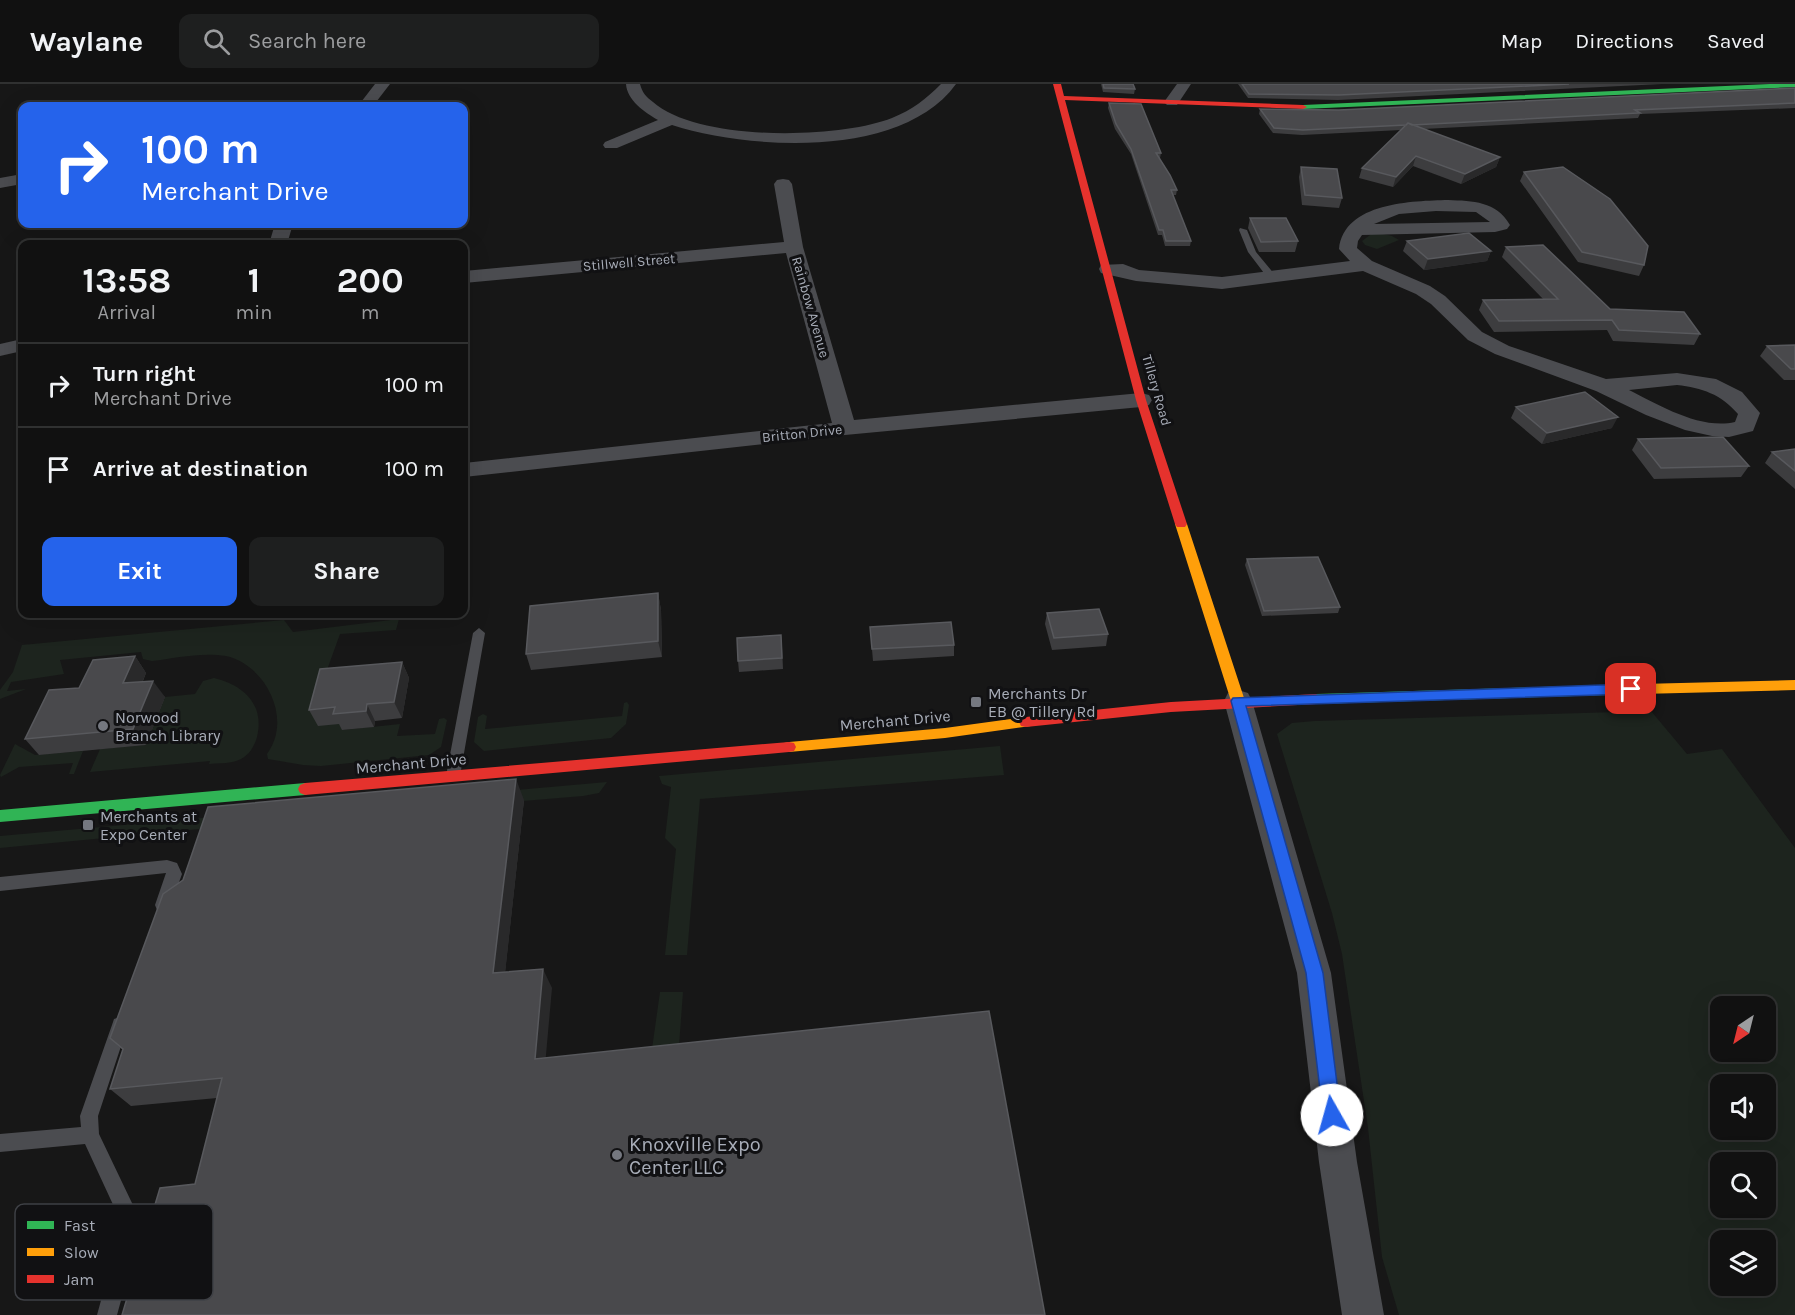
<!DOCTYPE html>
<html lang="en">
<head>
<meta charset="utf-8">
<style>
  body { margin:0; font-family:Karla,sans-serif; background:#1e1f1f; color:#f1f3f6; height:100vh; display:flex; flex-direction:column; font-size:22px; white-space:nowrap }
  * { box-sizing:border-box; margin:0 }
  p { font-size:20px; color:#9c9d9f }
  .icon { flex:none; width:33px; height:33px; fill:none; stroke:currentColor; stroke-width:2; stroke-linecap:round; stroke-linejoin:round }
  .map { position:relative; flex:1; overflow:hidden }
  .sheet { position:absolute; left:18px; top:156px; width:450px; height:378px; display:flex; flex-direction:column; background:#111; border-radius:12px; box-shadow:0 6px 24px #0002,0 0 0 2px #303131 }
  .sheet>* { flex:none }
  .banner { position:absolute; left:18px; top:18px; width:450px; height:126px; border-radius:12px; box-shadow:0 6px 24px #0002,0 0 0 2px #303131; background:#2563eb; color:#fff; overflow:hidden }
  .needle { width:39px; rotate:215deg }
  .buttons { position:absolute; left:1710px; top:912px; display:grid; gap:12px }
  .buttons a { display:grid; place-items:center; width:66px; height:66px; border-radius:12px; background:#111; box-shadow:0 6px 24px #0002,0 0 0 2px #303131; font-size:30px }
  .pin { position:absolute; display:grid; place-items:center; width:51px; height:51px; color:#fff; margin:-26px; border-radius:12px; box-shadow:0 3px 9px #0006 }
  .me { position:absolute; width:66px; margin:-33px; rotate:353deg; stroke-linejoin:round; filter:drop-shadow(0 0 4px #0008) }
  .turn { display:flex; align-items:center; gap:21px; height:126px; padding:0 24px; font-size:27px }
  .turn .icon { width:78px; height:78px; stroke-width:2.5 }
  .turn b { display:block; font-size:42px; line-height:51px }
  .eta { display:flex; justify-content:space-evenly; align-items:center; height:102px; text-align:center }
  .eta b { font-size:36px; font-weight:700; line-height:42px }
  .action { display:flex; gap:12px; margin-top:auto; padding:12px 24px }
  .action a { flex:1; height:69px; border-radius:12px; background:#2563eb; color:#fff; font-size:24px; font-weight:700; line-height:69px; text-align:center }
  .action a+a { background:#1e1f1f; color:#f1f3f6 }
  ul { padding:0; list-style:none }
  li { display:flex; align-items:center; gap:18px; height:84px; padding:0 24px; border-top:2px solid #303131 }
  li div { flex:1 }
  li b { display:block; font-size:22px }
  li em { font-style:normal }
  header { display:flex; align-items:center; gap:36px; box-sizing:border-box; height:84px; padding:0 30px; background:#111; border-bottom:2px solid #303131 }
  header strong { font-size:28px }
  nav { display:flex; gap:33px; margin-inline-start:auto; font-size:21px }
  .search { width:420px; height:54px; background:#1e1f1f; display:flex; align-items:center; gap:15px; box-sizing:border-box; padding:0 21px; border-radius:12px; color:#9c9d9f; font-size:22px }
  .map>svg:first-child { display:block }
  .green { fill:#1d241e; fill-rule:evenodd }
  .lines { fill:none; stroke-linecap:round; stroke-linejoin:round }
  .lane { fill:#4b4c50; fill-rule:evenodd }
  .street { fill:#4b4c50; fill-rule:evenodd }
  .fast { fill:#30b455; fill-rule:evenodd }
  .slow { fill:#ff9f0a; fill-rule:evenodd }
  .jam { fill:#e5322d; fill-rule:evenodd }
  .wall { fill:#3d3d3f }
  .shaded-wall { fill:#29292a }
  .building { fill:#49494c; stroke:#58595d; stroke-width:1.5 }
  .route { fill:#2563eb; stroke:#184099; stroke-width:1.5 }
  .poi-dot { fill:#757880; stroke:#111113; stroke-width:2 }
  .labels { text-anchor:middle; stroke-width:6; stroke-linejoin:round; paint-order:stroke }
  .far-street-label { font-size:14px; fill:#a8adb8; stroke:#111113 }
  .poi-label { font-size:16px; fill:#a8adb8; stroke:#111113; text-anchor:start }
  .street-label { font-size:16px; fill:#a8adb8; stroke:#111113 }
  .near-poi-label { font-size:20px; fill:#a8adb8; stroke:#111113; text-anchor:start }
  .key { fill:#111113; stroke:#3e4045; stroke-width:1.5 }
  .key-label { font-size:16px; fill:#a8adb8 }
</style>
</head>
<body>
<header>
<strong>Waylane</strong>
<div class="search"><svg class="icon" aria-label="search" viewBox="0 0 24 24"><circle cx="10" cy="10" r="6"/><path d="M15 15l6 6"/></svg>Search here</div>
<nav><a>Map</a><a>Directions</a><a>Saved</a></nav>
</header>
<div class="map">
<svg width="1795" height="1231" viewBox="0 0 1795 1231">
  <rect width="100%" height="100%" fill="#171717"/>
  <!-- green -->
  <path class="green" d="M 1374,148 L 1392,152 L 1399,156 L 1377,165 L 1365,161 L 1362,157 Z
    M 399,535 L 396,546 L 340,550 L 327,586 L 344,640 L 343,646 L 400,640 L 397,652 L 435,650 L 439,635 L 444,634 L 447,636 L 441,663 L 429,671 L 321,682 L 303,681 L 268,675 L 267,670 C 293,635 266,581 226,572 C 202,568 175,574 152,577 L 143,575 L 141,568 L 60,576 L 64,590 L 11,598 L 7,607 L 26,605 L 0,615 L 0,606 L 13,588 L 22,561 L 284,536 L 293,548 Z
    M 214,594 C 243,601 265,620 257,653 C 254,663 250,670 241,675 C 232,680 219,679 209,680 L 210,677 L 90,688 L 100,665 L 146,661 L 165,613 L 195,610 L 203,597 Z
    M 627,618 L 629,621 L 626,640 L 611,654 L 484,667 L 474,658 L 478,633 L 483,630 L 487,632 L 485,645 L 622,632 L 624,619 Z
    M 1651,627 L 1687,670 L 1722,665 L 1795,764 L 1795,1231 L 1399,1231 L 1382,1173 L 1368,1044 L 1342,870 L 1332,829 L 1277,650 L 1292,639 L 1315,637 ZM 1720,922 L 1766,922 L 1766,968 L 1720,968 ZM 1720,1000 L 1766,1000 L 1766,1046 L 1720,1046 ZM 1720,1078 L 1766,1078 L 1766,1124 L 1720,1124 ZM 1720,1156 L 1766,1156 L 1766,1202 L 1720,1202 Z
    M 15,660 L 35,671 L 83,667 L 74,690 L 69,690 L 73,679 L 19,683 L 1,693 L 0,691 Z
    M 1000,662 L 1004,691 L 700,715 L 687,871 L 665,871 L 676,765 L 665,754 L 671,703 L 662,700 L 659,692 Z
    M 607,698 L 599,709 L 583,712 L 241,741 L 0,764 L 0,752 Z
    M 660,908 L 683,908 L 679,962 L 652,965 Z"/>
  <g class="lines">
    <!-- lane -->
    <path class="lane" d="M 1240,144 L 1247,146 L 1256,168 L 1275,191 L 1273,193 L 1267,193 L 1248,168 L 1239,146 Z
      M 479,544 L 485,549 L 460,692 L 458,696 L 448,696 L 446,692 L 473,549 Z
      M 167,776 L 177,779 L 182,790 L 169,826 L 163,828 L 157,826 L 155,821 L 166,789 L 0,807 L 0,793 Z
      M 120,933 L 126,935 L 128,941 L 98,1032 L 99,1050 L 142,1140 L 117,1231 L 97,1231 L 122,1140 L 85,1060 L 0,1068 L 0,1050 L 81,1043 L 80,1032 L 112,941 L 114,935 Z"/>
    <!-- street -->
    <path class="street" d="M 375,0 L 390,0 L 373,22 L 358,22 Z
      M 626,0 L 640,0 C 642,8 646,13 653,18 C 698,58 839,55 892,34 C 912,26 926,15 941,0 L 956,0 C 902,75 750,66 672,41 L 617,64 L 605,64 L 603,61 L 605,58 L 658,36 C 644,28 627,16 626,0 Z
      M 1177,0 L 1191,0 L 1177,21 L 1167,21 L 1164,18 Z
      M 22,90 L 22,100 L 0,104 L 0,94 Z
      M 783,95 L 789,96 L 792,100 L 803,163 L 854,336 L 1141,309 L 1149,311 L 1152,316 L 1149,321 L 1141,323 L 845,351 L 464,393 L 464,379 L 832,339 L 786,169 L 464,199 L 464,187 L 784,158 L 774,100 L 777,96 Z
      M 1448,116 C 1473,117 1496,117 1510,141 L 1507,145 L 1495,148 L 1362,151 L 1358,157 L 1357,164 L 1372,177 L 1430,202 L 1445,212 L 1482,248 L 1509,262 L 1606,295 L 1677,289 L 1716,295 L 1742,308 L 1760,329 L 1753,347 L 1729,353 L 1712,352 L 1685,346 L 1646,331 L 1596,307 L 1495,270 L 1468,256 L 1431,220 L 1416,210 L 1363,187 L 1222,205 L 1136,197 L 1101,189 L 1099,185 L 1101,181 L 1123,180 L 1139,186 L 1222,193 L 1350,177 L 1339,165 C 1344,118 1413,117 1448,116 ZM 1436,127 L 1476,128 L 1490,138 L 1374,140 L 1399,130 ZM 1677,301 C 1702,304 1721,310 1738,330 L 1735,338 C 1700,346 1659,321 1629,306 Z
      M 275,140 L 293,140 L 287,160 L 269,160 Z
      M 22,255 L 22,267 L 0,272 L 0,260 Z
      M 1238,606 L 1248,609 L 1252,617 L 1331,889 L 1357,1078 L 1384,1231 L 1342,1231 L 1319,1078 L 1297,889 L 1224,617 L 1228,609 Z"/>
    <!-- fast -->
    <path class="fast" d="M 1770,0 L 1795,0 L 1795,3 L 1303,25 L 1299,23 L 1303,21 Z
      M 1641,600 L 1648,605 L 1641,610 L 1316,620 L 1309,615 L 1316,610 Z
      M 305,699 L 310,701 L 312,705 L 310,709 L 305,711 L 0,738 L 0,726 Z"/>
    <!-- slow -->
    <path class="slow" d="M 1181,436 L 1187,440 L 1245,617 L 1243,621 L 1238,622 L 1231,617 L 1175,440 Z
      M 1795,596 L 1795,606 L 1641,610 L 1634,605 L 1641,600 Z
      M 1026,633 L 1031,634 L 1033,638 L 1031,642 L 945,654 L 789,668 L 784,667 L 782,663 L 784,659 L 789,658 L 945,644 Z"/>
    <!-- jam -->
    <path class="jam" d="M 1053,0 L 1061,0 L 1064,12 L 1303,21 L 1307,23 L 1303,25 L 1065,16 L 1146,316 L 1187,440 L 1185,443 L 1177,443 L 1175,440 L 1136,316 Z
      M 1316,610 L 1323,615 L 1316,620 L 1171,628 L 1026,643 L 1021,642 L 1019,638 L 1021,634 L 1026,633 L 1171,618 Z
      M 789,658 L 794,659 L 796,663 L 794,667 L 789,668 L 305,711 L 300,709 L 298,705 L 300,701 L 305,699 Z"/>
  </g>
  <!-- wall -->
  <path class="wall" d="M 1101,0 L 1133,0 L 1135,5 L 1134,10 L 1103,8 Z
    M 1238,0 L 1662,0 L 1338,16 L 1248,14 Z
    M 1795,4 L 1795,24 L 1640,30 L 1638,34 L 1423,45 L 1500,73 L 1496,83 L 1461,100 L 1413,82 L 1393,103 L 1359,94 L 1362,84 L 1401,46 L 1302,51 L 1273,49 L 1259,30 L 1260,25 L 1339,26 Z
    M 1109,19 L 1161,69 L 1160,74 L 1159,74 L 1177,106 L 1176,111 L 1173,111 L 1191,157 L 1190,162 L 1165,162 L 1162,151 L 1158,151 L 1131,70 L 1115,45 L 1108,24 Z
    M 1301,83 L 1342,114 L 1339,124 L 1302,121 L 1299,93 Z
    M 1524,88 L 1644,181 L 1639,192 L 1578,178 L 1520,97 Z
    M 1250,134 L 1298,157 L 1295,168 L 1259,168 L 1248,144 Z
    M 1407,157 L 1491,167 L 1487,177 L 1424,186 L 1403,167 Z
    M 1506,163 L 1610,225 L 1700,250 L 1694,261 L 1613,257 L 1607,246 L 1494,248 L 1479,226 L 1483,216 L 1543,215 L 1502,173 Z
    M 1795,261 L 1795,296 L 1784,296 L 1760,272 L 1767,262 Z
    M 1516,323 L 1612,344 L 1542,360 L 1511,334 Z
    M 1638,355 L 1749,382 L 1741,393 L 1654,395 L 1632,366 Z
    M 1795,365 L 1795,405 L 1765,379 L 1772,368 Z
    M 1247,475 L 1340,523 L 1338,529 L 1262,532 L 1245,481 Z
    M 658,509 L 661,526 L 662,573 L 531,586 L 526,570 Z
    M 1047,529 L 1108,550 L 1106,562 L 1052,566 L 1045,540 Z
    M 870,543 L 954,561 L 954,572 L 873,577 Z
    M 782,562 L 783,585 L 739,588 L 738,577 Z
    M 135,572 L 146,589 L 143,597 L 165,613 L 146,661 L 39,671 L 25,655 L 79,604 Z
    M 402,578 L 409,594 L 402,634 L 375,637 L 374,643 L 342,646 L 339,640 L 318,642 L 309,626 Z
    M 524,716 L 505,888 L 552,904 L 195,1100 L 217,1014 L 131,1022 L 110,1005 L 123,966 L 110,954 Z"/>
  <!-- shaded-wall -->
  <path class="shaded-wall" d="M 1416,72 L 1413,82 L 1393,103 L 1396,93 Z
    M 1500,73 L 1496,83 L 1461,100 L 1465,90 Z
    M 1491,167 L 1487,177 L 1424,186 L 1428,175 Z
    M 1618,333 L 1612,344 L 1542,360 L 1547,349 Z
    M 658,509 L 661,526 L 662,573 L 658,557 Z
    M 135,572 L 146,589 L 135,615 L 123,599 Z
    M 402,578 L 409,594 L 402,634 L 394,618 Z
    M 153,597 L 165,613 L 146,661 L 133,645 Z
    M 367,620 L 375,637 L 374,643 L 366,627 Z
    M 516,695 L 524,716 L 503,908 L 493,889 Z
    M 543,885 L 552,904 L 544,993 L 535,975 Z"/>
  <!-- building -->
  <path class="building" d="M 1103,0 L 1133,0 L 1135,5 L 1104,4 Z
    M 1242,0 L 1569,0 L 1339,11 L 1249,10 Z
    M 1795,4 L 1795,19 L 1635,26 L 1640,29 L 1412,41 L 1408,39 L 1406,41 L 1303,46 L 1274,44 L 1260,25 L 1339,26 Z
    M 1109,19 L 1141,20 L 1161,69 L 1156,69 L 1170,91 L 1177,106 L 1171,106 L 1191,157 L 1166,157 L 1163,146 L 1159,146 L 1131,65 L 1116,40 Z
    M 1408,39 L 1500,73 L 1465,90 L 1416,72 L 1396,93 L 1362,84 Z
    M 1301,83 L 1337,85 L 1342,114 L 1305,111 Z
    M 1563,83 L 1610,115 L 1648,162 L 1644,181 L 1582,168 L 1524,88 Z
    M 1250,134 L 1286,134 L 1298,157 L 1261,158 Z
    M 1469,149 L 1491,167 L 1428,175 L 1407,157 Z
    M 1543,161 L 1610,225 L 1684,228 L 1700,250 L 1619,246 L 1612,236 L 1499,237 L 1483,216 L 1558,215 L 1506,163 Z
    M 1795,261 L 1795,285 L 1791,285 L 1767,262 Z
    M 1585,308 L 1618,333 L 1547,349 L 1516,323 Z
    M 1723,353 L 1749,382 L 1661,384 L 1638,355 Z
    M 1795,365 L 1795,387 L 1772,368 Z
    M 1318,473 L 1340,523 L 1264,527 L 1247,475 Z
    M 658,509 L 658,557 L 526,570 L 530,522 Z
    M 1099,525 L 1108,550 L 1054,554 L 1047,529 Z
    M 951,538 L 954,561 L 872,565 L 870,543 Z
    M 781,551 L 782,574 L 738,577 L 737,554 Z
    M 135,572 L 123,599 L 153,597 L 133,645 L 25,655 L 49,606 L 79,604 L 93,576 Z
    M 402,578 L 394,618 L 367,620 L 366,627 L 333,630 L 335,623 L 309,626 L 320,585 Z
    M 516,695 L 493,889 L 543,885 L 535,975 L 989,927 L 1045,1231 L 122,1231 L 160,1104 L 195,1100 L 222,994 L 110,1005 L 123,965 L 110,954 L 163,810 L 183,796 L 208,723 Z"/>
  <!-- route -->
  <path class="route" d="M 1631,600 L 1638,605 L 1631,610 L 1246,622 L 1323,889 L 1341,1031 L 1339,1037 L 1332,1040 L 1326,1037 L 1323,1031 L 1306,889 L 1231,617 L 1233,614 Z"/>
  <!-- markers -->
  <g class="poi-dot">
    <rect x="970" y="612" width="12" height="12" rx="3"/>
    <circle cx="103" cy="642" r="6"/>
    <rect x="82" y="735" width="12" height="12" rx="3"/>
    <circle cx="617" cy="1071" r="6"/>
  </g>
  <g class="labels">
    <!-- far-street labels -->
    <g class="far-street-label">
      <text transform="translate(629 178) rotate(-5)" y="5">Stillwell Street</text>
      <text transform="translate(811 223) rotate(74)" y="5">Rainbow Avenue</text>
      <text transform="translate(1157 306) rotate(74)" y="5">Tillery Road</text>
      <text transform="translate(802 349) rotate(-6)" y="5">Britton Drive</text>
    </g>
    <!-- poi labels -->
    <g class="poi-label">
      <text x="988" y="615">Merchants Dr<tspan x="988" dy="18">EB @ Tillery Rd</tspan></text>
      <text x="115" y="639">Norwood<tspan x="115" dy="18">Branch Library</tspan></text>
      <text x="100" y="738">Merchants at<tspan x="100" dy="18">Expo Center</tspan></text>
    </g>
    <!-- street labels -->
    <g class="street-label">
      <text transform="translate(895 636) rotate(-5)" y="6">Merchant Drive</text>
      <text transform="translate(411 679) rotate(-5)" y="6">Merchant Drive</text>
    </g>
    <!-- near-poi labels -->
    <g class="near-poi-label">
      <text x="629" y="1067">Knoxville Expo<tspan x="629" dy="23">Center LLC</tspan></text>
    </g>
  </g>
  <!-- legend -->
  <rect x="15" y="1120" width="198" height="96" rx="9" class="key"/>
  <rect x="27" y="1137" width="27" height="8" fill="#30b455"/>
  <rect x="27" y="1164" width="27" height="8" fill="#ff9f0a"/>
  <rect x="27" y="1191" width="27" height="8" fill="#e5322d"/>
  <g class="key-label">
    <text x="64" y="1147">Fast</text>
    <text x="64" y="1174">Slow</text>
    <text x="64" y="1201">Jam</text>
  </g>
</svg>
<div class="buttons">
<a><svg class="needle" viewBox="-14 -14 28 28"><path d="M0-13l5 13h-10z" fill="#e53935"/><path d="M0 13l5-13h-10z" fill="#9c9d9f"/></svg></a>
<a><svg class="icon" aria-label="sound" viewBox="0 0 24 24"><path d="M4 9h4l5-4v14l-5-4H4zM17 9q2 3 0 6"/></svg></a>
<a><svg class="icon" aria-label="search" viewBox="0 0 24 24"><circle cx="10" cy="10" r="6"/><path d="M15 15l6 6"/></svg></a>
<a><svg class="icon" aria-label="layers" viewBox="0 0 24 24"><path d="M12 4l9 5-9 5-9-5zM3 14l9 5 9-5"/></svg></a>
</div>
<div class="pin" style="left:1631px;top:605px;background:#d93025"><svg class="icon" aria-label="arrive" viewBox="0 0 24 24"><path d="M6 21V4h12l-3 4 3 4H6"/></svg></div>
<svg class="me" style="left:1332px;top:1031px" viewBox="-20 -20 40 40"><circle r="19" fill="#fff"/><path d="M0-13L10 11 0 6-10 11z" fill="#2563eb"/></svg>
<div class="banner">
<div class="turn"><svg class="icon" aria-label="right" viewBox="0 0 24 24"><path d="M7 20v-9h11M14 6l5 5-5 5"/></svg><div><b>100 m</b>Merchant Drive</div></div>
</div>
<section class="sheet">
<div class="eta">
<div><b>13:58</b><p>Arrival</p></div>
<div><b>1</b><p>min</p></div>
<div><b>200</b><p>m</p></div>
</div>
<ul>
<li><svg class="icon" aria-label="right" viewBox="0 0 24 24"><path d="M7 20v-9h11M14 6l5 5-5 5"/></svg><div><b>Turn right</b><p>Merchant Drive</p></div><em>100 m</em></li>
<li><svg class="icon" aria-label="arrive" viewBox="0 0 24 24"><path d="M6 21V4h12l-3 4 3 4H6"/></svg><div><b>Arrive at destination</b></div><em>100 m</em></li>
</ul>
<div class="action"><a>Exit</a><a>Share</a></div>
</section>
</div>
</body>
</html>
